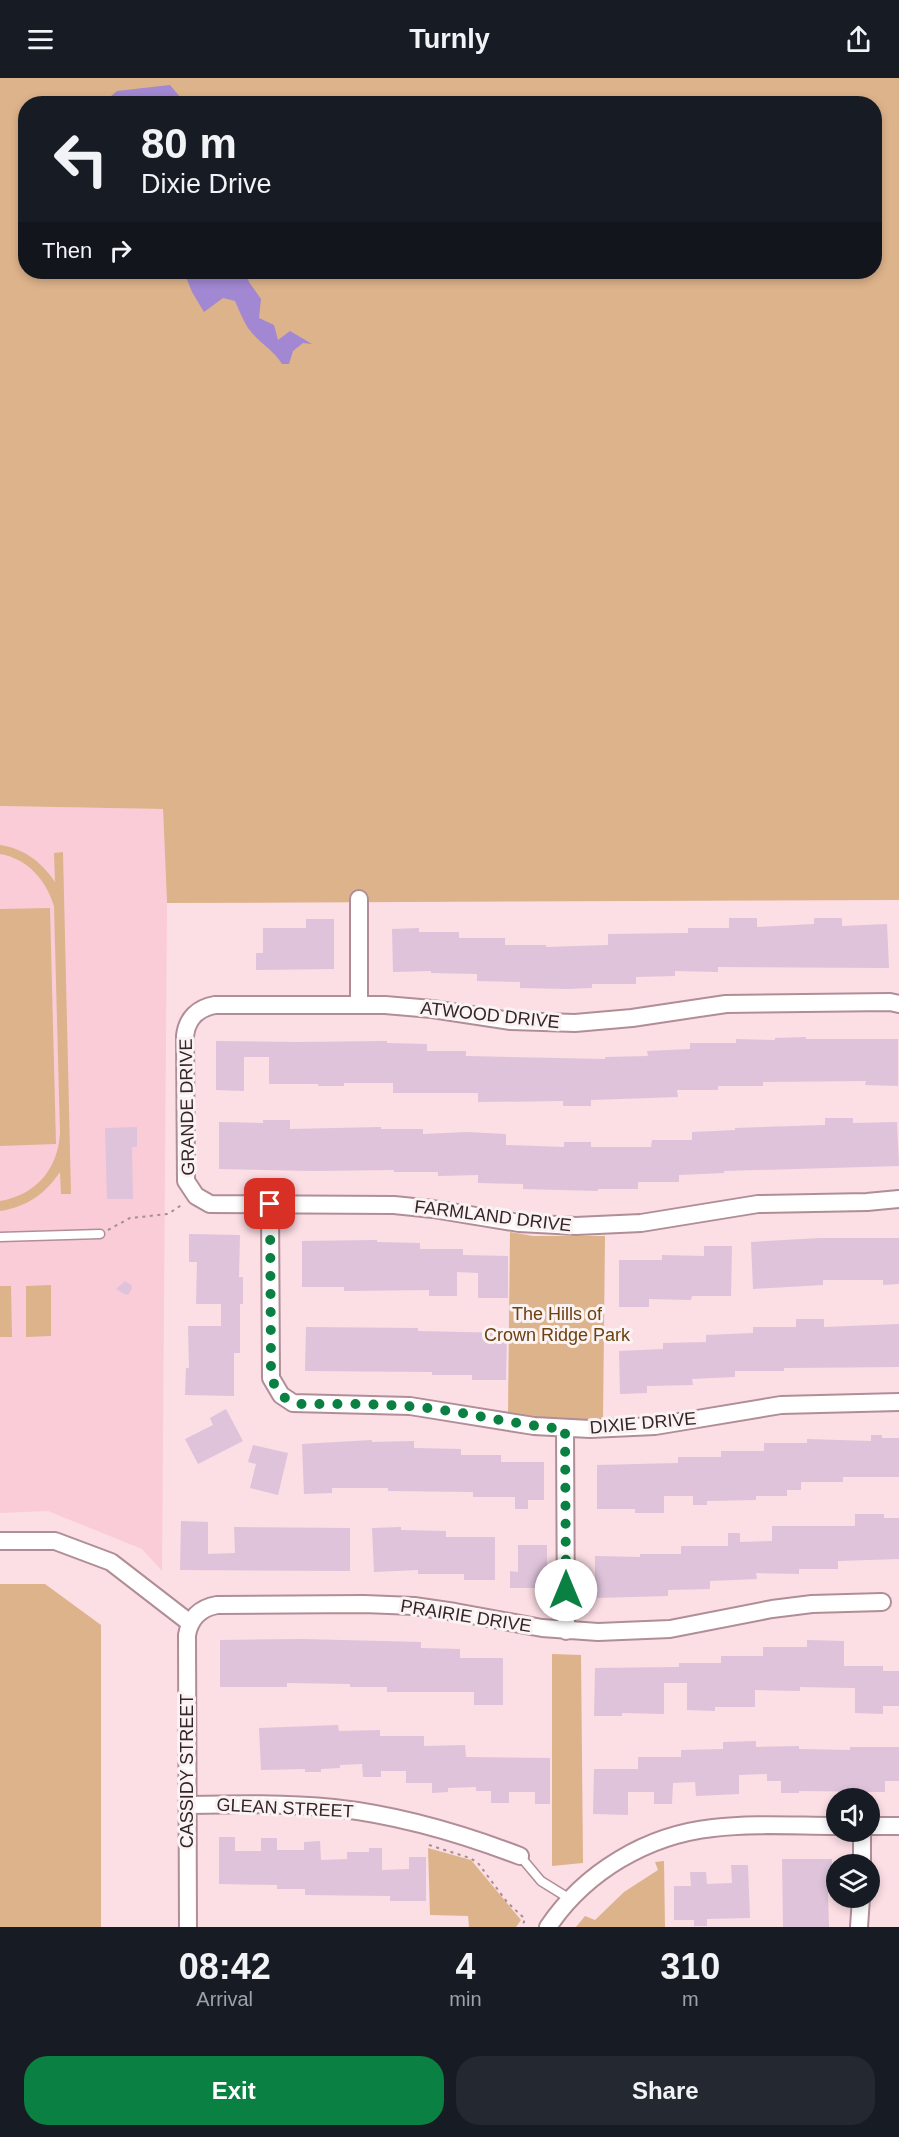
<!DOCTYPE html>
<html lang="en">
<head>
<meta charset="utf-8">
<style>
  body { margin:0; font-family:Helvetica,sans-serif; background:#242831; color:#f1f3f6; height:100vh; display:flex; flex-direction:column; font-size:22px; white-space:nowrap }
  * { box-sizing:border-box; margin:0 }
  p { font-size:20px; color:#9ea1a6 }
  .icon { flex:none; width:33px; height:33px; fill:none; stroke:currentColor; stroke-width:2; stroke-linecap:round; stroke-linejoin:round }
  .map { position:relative; height:1849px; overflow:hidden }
  .sheet { display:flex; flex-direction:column; background:#171b24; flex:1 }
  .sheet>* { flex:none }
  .banner { position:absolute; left:18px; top:18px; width:864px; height:183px; border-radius:24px; box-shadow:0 3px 9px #0003; background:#171b24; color:#f1f3f6; overflow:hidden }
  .controls { position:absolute; left:826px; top:1710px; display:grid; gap:12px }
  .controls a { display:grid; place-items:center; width:54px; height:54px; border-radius:50%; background:#171b24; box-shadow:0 3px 9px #0003; font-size:30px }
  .pin { position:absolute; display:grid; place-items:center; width:51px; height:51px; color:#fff; margin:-26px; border-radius:12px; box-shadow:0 3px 9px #0006 }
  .me { position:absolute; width:66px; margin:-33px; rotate:0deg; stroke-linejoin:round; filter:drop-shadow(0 0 4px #0008) }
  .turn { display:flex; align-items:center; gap:21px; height:126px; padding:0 24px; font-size:27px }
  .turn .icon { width:78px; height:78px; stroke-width:2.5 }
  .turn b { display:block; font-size:42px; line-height:51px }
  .then { display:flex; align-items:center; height:57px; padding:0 24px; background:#0003; gap:12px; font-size:22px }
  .eta { display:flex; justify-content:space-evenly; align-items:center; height:102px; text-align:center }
  .eta b { font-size:36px; font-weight:600; line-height:42px }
  .primary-button { display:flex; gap:12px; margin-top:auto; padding:12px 24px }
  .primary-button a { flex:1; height:69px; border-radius:24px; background:#0b8043; color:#fff; font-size:24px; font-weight:600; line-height:69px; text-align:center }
  .primary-button a+a { background:#242831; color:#f1f3f6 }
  header { display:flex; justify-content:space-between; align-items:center; height:78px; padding:0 24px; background:#171b24; font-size:27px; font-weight:600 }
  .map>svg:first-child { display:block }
  .built { fill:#faccd7 }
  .green { fill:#ddb38b; fill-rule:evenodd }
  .water { fill:#a287d2 }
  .building { fill:#dec3da }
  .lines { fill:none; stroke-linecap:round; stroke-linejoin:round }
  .lane-casing { stroke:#b18e97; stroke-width:11 }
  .street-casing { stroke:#b18e97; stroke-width:20 }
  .path { stroke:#a58e93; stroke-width:2; stroke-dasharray:3 4.5; stroke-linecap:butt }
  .lane { stroke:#fff; stroke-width:8 }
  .street { stroke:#fff; stroke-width:16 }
  .route { stroke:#0b8043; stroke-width:10; stroke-dasharray:0 18 }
  .labels { text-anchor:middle; stroke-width:6; stroke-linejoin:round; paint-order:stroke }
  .street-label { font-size:18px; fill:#332528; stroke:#faf2f3 }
  .park-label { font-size:18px; fill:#6c4110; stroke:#faf2f3 }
</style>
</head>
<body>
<header><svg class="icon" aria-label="menu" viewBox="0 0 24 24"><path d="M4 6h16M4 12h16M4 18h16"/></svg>Turnly<svg class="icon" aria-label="share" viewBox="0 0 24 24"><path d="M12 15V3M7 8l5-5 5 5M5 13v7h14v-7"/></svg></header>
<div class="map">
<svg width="899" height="1849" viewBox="0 0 899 1849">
  <rect width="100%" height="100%" fill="#fcdee5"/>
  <!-- built -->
  <path class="built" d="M 0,728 L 163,731 L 167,825 L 162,1493 L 142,1471 L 48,1433 L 0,1435 Z"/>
  <!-- green -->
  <path class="green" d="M 0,0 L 899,0 L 899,822 L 167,825 L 163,731 L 0,728 ZM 26,26 L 874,26 L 874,194 L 26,194 Z
    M 0,767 C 23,770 42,784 55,804 L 54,775 L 63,774 L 71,1116 L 61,1116 L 60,1094 C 45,1116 27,1129 0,1133 L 0,1123 C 36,1117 58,1091 60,1055 L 54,828 C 46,802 28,781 0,776 Z
    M 50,830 L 56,1066 L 0,1068 L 0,831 Z
    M 510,1154 L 533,1158 L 605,1158 L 603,1341 C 572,1342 539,1341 508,1335 Z
    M 51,1207 L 51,1258 L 26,1259 L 26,1208 Z
    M 0,1208 L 11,1208 L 12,1259 L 0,1259 Z
    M 0,1506 L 45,1506 L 101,1547 L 101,1849 L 0,1849 Z
    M 552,1576 L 581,1577 L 583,1785 L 552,1788 Z
    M 428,1770 L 471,1782 L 521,1842 L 516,1849 L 469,1849 L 468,1838 L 430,1837 Z
    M 664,1783 L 665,1849 L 576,1849 L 585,1838 L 595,1842 L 624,1814 L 658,1792 L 655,1784 Z"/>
  <!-- water -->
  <path class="water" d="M 170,7 L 180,19 L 181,25 L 103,25 L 117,13 Z
    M 184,194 L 246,194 L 249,204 L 261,221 L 259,240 L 274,247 L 278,262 L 290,253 L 312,266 L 303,265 L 293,273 L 289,286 L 282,286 C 273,271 258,264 248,250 C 243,242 239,232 235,223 L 223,220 L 204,234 L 192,214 Z"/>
  <!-- building -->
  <path class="building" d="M 729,840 L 757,840 L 757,849 L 814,846 L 814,840 L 842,840 L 842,848 L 887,846 L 889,890 L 718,889 L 718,894 L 675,893 L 675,898 L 636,899 L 636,906 L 592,906 L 592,910 L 567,911 L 520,910 L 520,904 L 477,903 L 477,896 L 431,895 L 431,893 L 393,894 L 392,851 L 419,850 L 419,854 L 459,854 L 459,860 L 505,860 L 505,867 L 546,867 L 546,869 L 608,867 L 608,856 L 688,855 L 688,850 L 729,850 Z
    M 306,841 L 334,841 L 334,891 L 256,892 L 256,875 L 263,875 L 263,850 L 306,850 Z
    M 806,959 L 806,961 L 898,961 L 898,1008 L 865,1007 L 866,1003 L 763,1004 L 763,1008 L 718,1008 L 718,1012 L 677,1012 L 678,1019 L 591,1022 L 591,1028 L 563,1028 L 563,1023 L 478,1024 L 478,1015 L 393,1015 L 393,1005 L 344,1005 L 344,1008 L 318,1008 L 318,1006 L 269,1006 L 269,979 L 244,979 L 244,1013 L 216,1012 L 216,963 L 299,964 L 387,963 L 387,965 L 427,966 L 427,973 L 466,973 L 466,978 L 605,981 L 605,979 L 648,978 L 647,973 L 690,971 L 690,965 L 736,965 L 736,961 L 775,962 L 775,960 Z
    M 825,1040 L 853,1040 L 853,1045 L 897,1044 L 899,1088 L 724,1093 L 724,1095 L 679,1097 L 679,1104 L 638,1104 L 638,1111 L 598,1111 L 598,1113 L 523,1111 L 523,1106 L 478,1105 L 478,1097 L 438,1098 L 438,1094 L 394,1094 L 394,1092 L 312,1093 L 219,1091 L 219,1044 L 263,1045 L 263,1042 L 290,1042 L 290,1051 L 381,1049 L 381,1051 L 423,1051 L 423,1056 L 467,1054 L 506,1056 L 506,1067 L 564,1069 L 564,1064 L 591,1064 L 591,1069 L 651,1069 L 652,1062 L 692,1062 L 692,1054 L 735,1052 L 735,1050 L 825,1047 Z
    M 137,1049 L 137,1069 L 132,1069 L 133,1121 L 107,1121 L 105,1050 Z
    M 189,1156 L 240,1157 L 239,1199 L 243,1199 L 243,1226 L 240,1226 L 240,1275 L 234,1275 L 234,1318 L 185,1317 L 186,1290 L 189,1290 L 188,1248 L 221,1248 L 221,1226 L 196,1226 L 197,1184 L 189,1184 Z
    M 820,1160 L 899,1160 L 899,1206 L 883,1207 L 883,1202 L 823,1202 L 823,1207 L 753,1211 L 751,1164 Z
    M 377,1162 L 377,1164 L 420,1165 L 420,1171 L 463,1171 L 463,1177 L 508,1178 L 508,1220 L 478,1220 L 478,1195 L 457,1194 L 457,1218 L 429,1218 L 429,1212 L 344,1213 L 344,1209 L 302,1209 L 302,1163 Z
    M 704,1168 L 732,1168 L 731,1218 L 692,1218 L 691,1222 L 649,1221 L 649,1229 L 619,1229 L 619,1182 L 662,1182 L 662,1177 L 704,1178 Z
    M 125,1203 L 131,1207 L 132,1210 L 129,1216 L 126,1217 L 116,1211 Z
    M 796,1241 L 824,1241 L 824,1249 L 899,1246 L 899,1289 L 784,1290 L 784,1293 L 735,1293 L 735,1299 L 692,1301 L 693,1307 L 647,1308 L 647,1315 L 620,1316 L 619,1273 L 663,1271 L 663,1265 L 706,1264 L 706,1257 L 753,1255 L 753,1249 L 796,1249 Z
    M 306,1249 L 418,1250 L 418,1253 L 507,1255 L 506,1302 L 472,1302 L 472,1297 L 432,1297 L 432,1294 L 305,1293 Z
    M 226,1331 L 243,1363 L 198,1386 L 185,1361 L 213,1347 L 210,1340 Z
    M 871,1357 L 882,1357 L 882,1360 L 899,1360 L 899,1399 L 843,1399 L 843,1404 L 801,1404 L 801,1412 L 787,1412 L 787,1418 L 756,1418 L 756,1422 L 707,1423 L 707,1427 L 693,1427 L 693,1418 L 664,1418 L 664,1435 L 635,1435 L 635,1431 L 597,1431 L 597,1387 L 678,1385 L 678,1379 L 721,1379 L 721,1373 L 764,1373 L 764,1365 L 807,1365 L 807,1361 L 871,1363 Z
    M 372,1362 L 372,1364 L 414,1363 L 414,1370 L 461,1371 L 461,1377 L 501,1377 L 501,1384 L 544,1384 L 544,1422 L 528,1422 L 528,1431 L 515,1431 L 515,1419 L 473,1419 L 473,1414 L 388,1413 L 388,1410 L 332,1410 L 332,1415 L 304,1416 L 302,1366 Z
    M 253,1367 L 288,1375 L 278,1417 L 250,1410 L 256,1386 L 248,1384 Z
    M 855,1436 L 884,1436 L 884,1440 L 899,1440 L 899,1481 L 838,1483 L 838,1491 L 799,1491 L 799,1496 L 756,1495 L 757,1501 L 710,1503 L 710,1511 L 668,1512 L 668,1518 L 595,1520 L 595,1478 L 640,1479 L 640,1476 L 681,1476 L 681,1468 L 728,1468 L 728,1455 L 740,1455 L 740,1464 L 772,1463 L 772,1448 L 855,1448 Z
    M 181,1443 L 208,1444 L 208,1476 L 235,1475 L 234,1449 L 350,1450 L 350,1493 L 180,1492 Z
    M 401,1449 L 401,1452 L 446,1453 L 446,1459 L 495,1459 L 495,1502 L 464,1502 L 464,1496 L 418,1496 L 418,1492 L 374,1494 L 372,1450 Z
    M 518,1467 L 547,1467 L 547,1510 L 510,1510 L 510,1493 L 518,1494 Z
    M 302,1561 L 421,1564 L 421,1570 L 460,1571 L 460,1580 L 503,1580 L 503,1627 L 474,1627 L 474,1614 L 387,1614 L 387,1609 L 350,1609 L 350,1606 L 287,1605 L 287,1609 L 220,1609 L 220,1562 Z
    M 807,1562 L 844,1563 L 844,1588 L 883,1588 L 883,1593 L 899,1593 L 899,1628 L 883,1628 L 883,1636 L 855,1635 L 855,1610 L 800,1609 L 800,1613 L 755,1612 L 755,1629 L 715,1629 L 715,1633 L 687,1632 L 687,1605 L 664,1605 L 664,1636 L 622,1635 L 622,1638 L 594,1638 L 595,1590 L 679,1589 L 679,1585 L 721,1585 L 721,1578 L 763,1578 L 763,1569 L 807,1569 Z
    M 338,1647 L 339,1653 L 380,1652 L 380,1658 L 424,1658 L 424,1668 L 465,1667 L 466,1679 L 550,1680 L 550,1726 L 535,1726 L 535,1714 L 509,1714 L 509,1725 L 491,1725 L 491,1713 L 476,1713 L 476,1709 L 448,1710 L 448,1714 L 432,1715 L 432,1705 L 406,1705 L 406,1693 L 381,1693 L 381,1699 L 363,1699 L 362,1686 L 340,1687 L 340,1690 L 321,1691 L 321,1694 L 305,1694 L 305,1691 L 261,1692 L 259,1650 Z
    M 756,1663 L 756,1669 L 799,1668 L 799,1671 L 850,1672 L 850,1669 L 899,1669 L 899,1703 L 885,1703 L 885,1714 L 799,1713 L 799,1715 L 781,1715 L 781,1703 L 767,1703 L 767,1696 L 739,1697 L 739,1716 L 696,1718 L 695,1704 L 673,1705 L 672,1726 L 654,1726 L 654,1714 L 628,1714 L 628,1737 L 593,1736 L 594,1691 L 638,1691 L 638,1679 L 681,1679 L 681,1672 L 723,1671 L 723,1664 Z
    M 219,1759 L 235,1759 L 235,1773 L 261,1773 L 261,1760 L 277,1760 L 277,1772 L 304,1772 L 304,1764 L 320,1763 L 321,1782 L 347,1781 L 347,1774 L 369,1774 L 369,1770 L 382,1770 L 382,1792 L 409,1791 L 409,1779 L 426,1779 L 426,1823 L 390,1823 L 390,1818 L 305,1817 L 305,1811 L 277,1811 L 277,1807 L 219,1806 Z
    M 782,1781 L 832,1781 L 832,1814 L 828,1814 L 829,1849 L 783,1849 Z
    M 731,1787 L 748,1787 L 750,1840 L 707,1841 L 707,1848 L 694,1848 L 694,1842 L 674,1842 L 674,1808 L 691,1808 L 690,1794 L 706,1794 L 707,1806 L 732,1805 Z"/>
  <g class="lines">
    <defs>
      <path id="lane" d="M 0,1159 L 100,1156
        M 520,1778 L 541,1803 L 570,1821"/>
      <path id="street" d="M 359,821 L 359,926
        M 899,926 L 890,924 L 726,926 L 632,940 L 575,945 L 511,943 L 432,931 L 385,927 L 215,927 C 198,930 187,940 185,958 L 186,1103 L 196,1118 L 210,1126 L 394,1127 L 433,1131 L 519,1145 L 576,1148 L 641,1145 L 758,1126 L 867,1124 L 899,1121
        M 270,1127 L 271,1300 L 281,1317 L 293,1325 L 410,1328 L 534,1348 L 590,1351 L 655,1348 L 781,1327 L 899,1324
        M 565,1351 L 566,1553
        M 0,1463 L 55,1463 L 111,1484 L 190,1545
        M 188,1727 C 236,1726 286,1725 334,1730 C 399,1737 460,1755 520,1778
        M 870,1748 L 899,1748
        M 862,1786 L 862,1754
        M 188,1849 L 187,1557 C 190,1540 200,1530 217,1527 L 364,1526 L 414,1528 L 455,1534 L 542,1550 L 598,1554 L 670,1551 L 772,1531 L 812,1526 L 882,1524
        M 548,1849 C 585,1794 647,1757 713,1750 C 753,1745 796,1748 837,1748
        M 859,1849 L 861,1820"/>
    </defs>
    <!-- lane casing -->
    <use href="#lane" class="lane-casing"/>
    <!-- street casing -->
    <use href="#street" class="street-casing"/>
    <!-- path -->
    <path class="path" d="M 108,1152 L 130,1140 L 168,1136 L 183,1126
      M 429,1767 L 470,1780 L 478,1785 L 507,1824 L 525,1841 L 522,1849"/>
    <!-- lane -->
    <use href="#lane" class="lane"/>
    <!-- street -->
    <use href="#street" class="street"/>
  </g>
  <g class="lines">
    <!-- route -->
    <path class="route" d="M 270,1126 L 271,1294 C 273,1311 283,1323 300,1326 C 347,1326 395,1325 442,1332 C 484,1338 523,1348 565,1351 L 566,1512"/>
  </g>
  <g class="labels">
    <!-- street labels -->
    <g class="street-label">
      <text transform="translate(490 937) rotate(6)" y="6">ATWOOD DRIVE</text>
      <text transform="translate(187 1029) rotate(-91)" y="6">GRANDE DRIVE</text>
      <text transform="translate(493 1138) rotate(7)" y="6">FARMLAND DRIVE</text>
      <text transform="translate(643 1345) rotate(-5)" y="6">DIXIE DRIVE</text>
      <text transform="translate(466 1538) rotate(9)" y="6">PRAIRIE DRIVE</text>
      <text transform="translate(187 1693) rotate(-90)" y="6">CASSIDY STREET</text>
      <text transform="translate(285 1730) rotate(3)" y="6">GLEAN STREET</text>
    </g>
    <!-- park labels -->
    <g class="park-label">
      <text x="557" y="1242">The Hills of<tspan x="557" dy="21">Crown Ridge Park</tspan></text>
    </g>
  </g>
</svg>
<div class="controls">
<a><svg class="icon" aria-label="sound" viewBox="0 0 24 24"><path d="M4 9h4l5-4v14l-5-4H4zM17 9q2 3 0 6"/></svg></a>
<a><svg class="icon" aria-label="layers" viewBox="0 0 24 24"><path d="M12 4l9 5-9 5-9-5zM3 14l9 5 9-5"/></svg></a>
</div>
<div class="pin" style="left:270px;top:1126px;background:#d93025"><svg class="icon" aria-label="arrive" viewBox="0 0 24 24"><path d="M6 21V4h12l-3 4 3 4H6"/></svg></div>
<svg class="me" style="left:566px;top:1512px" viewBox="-20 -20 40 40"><circle r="19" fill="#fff"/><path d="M0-13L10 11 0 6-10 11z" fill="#0b8043"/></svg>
<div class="banner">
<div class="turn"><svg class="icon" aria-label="left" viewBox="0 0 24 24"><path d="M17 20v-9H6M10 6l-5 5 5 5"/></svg><div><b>80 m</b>Dixie Drive</div></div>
<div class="then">Then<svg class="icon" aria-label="right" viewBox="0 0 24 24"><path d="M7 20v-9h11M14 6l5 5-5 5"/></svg></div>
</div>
</div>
<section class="sheet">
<div class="eta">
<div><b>08:42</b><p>Arrival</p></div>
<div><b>4</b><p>min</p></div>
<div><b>310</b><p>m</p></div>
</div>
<div class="primary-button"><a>Exit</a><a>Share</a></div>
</section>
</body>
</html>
